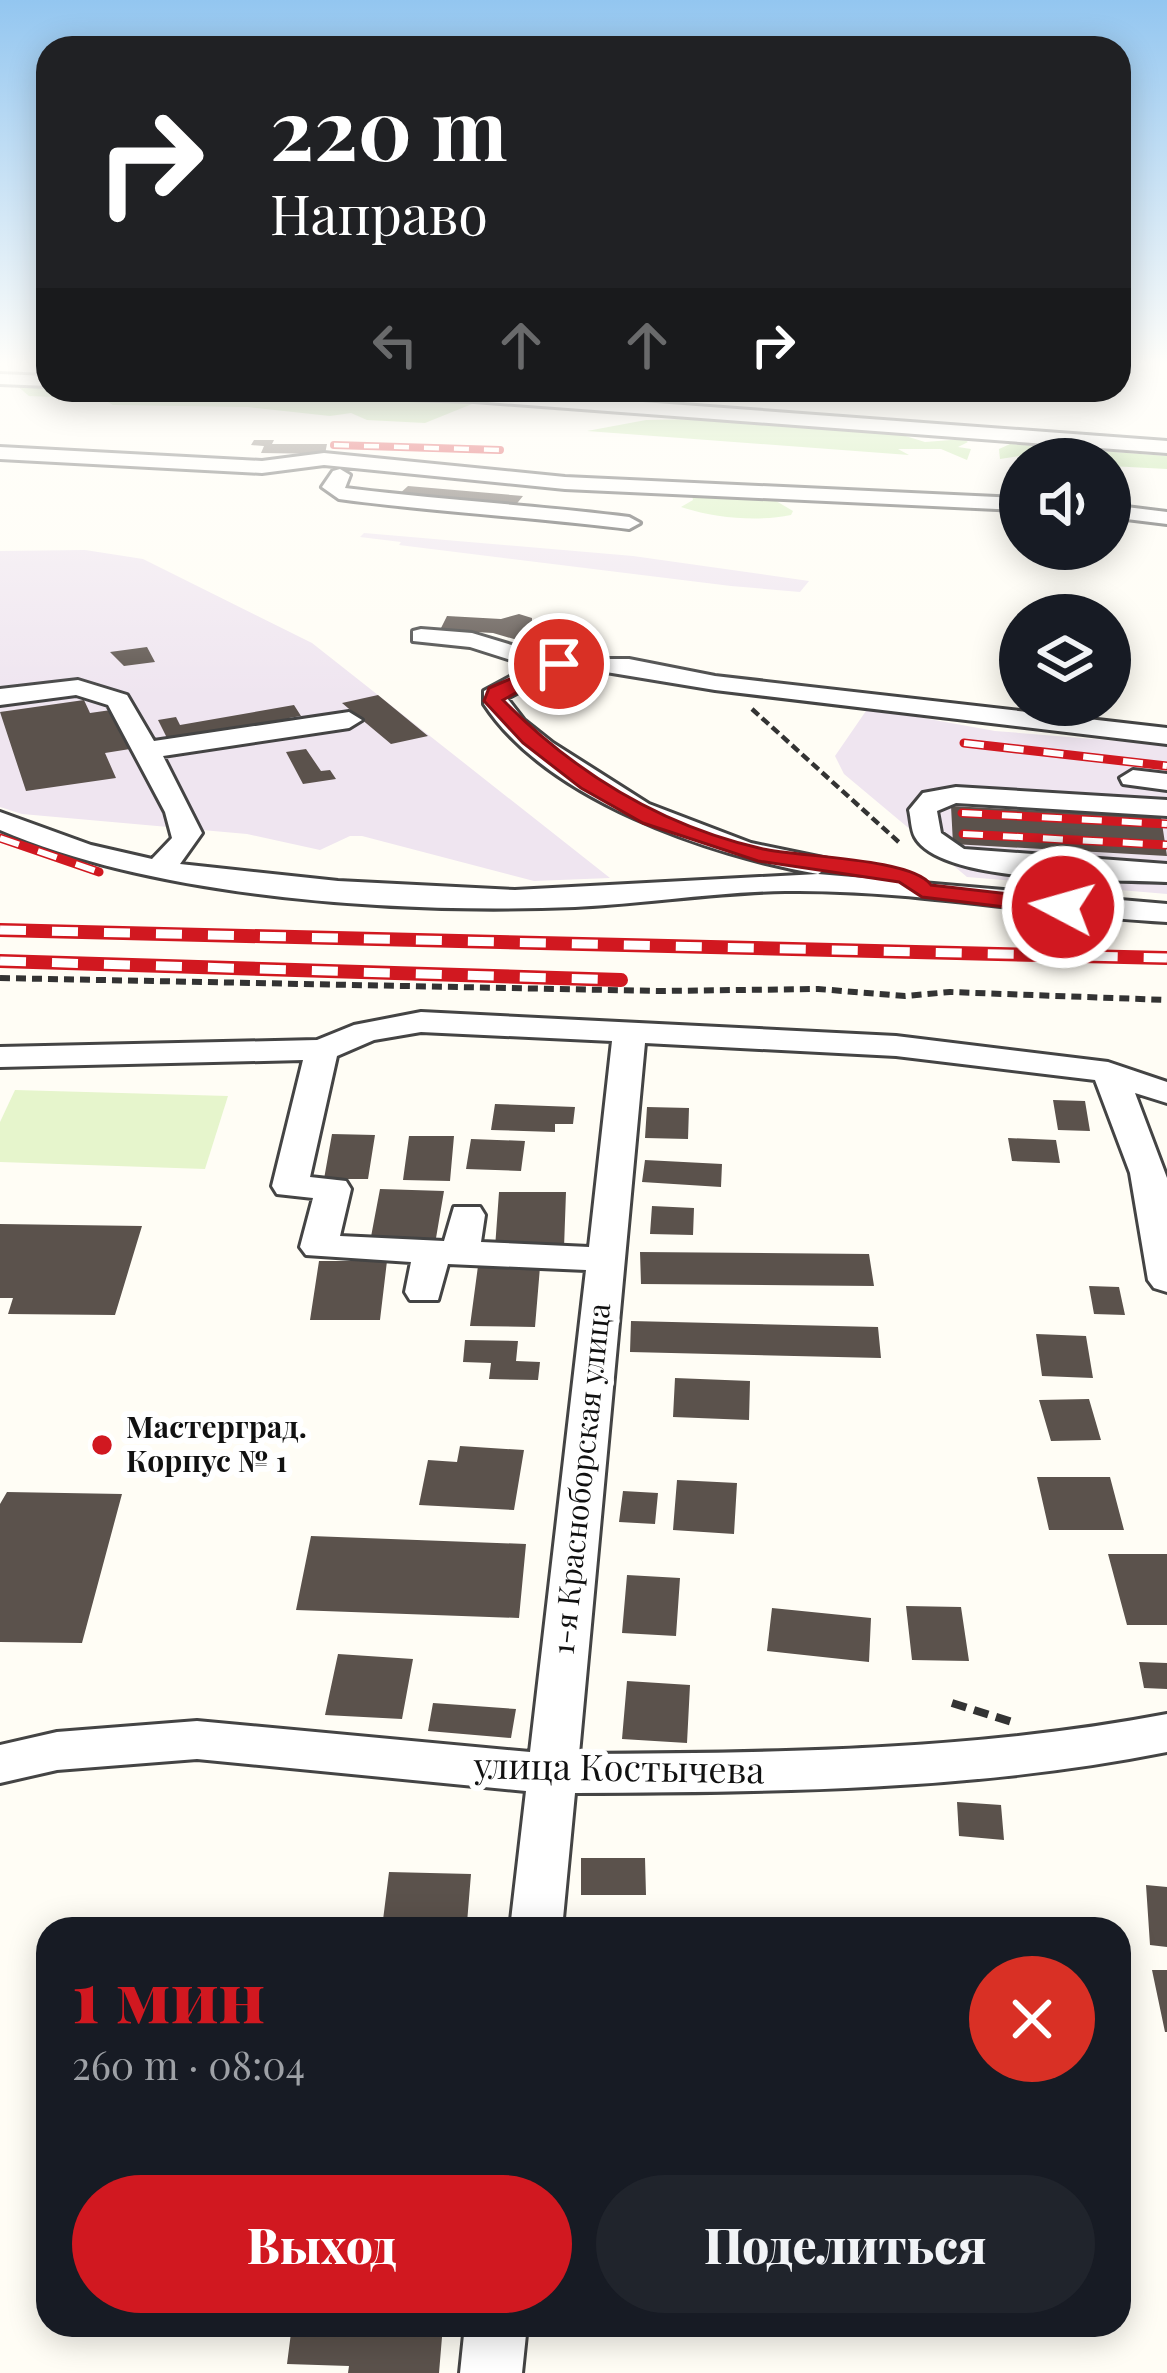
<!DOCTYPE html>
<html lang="ru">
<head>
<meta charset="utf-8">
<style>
  body { margin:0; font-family:"Playfair Display",serif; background:#20242c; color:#f1f3f6; height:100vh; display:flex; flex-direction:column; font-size:45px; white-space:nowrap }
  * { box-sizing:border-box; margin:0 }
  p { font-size:39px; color:#9ea1a6 }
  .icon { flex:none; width:66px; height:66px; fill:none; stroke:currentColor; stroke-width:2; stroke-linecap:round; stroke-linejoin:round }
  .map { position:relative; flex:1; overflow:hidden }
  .drawer { position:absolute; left:36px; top:1917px; width:1095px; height:420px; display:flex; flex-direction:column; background:#171b24; border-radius:36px; box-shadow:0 6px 30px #0003 }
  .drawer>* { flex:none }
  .top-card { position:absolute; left:36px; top:36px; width:1095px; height:366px; border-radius:36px; box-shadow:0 6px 30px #0003; background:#202124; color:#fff; overflow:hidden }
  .tools { position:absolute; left:999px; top:438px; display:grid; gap:24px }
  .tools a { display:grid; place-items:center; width:132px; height:132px; border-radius:50%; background:#171b24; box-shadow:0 6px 30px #0003; font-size:60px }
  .pin { position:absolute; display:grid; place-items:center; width:102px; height:102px; color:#fff; margin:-51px; border:6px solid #fff; border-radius:50%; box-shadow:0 3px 12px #0007 }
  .me { position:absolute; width:132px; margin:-66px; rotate:276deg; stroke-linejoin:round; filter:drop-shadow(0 0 9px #0008) }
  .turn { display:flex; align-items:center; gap:42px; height:252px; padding:0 36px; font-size:54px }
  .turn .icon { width:156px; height:156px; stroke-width:2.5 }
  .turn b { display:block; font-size:84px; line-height:102px }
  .lanes { display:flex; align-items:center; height:114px; padding:0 36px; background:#0003; justify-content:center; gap:60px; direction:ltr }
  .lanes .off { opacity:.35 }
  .round { display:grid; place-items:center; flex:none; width:126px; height:126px; border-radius:63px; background:#20242c }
  .overview { display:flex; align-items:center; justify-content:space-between; height:204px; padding:0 36px }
  h1 { font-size:72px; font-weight:800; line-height:90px; color:#d11820 }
  .action { display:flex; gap:24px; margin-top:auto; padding:24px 36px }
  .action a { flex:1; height:138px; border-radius:72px; background:#d11820; color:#fff; font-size:48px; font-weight:800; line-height:138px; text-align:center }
  .action a+a { background:#20242c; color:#f1f3f6 }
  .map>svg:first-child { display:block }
  .industrial { fill:#efe5f0 }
  .green { fill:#d4efb9 }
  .forest { fill:#b7e196 }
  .pitch { fill:#e6f5cc }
  .building { fill:#5b524c }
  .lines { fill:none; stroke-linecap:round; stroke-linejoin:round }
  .minor-casing { stroke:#444; stroke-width:6 }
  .path-far2 { stroke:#333; stroke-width:4.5; stroke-dasharray:9 4.5; stroke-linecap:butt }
  .path-far1 { stroke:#333; stroke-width:6; stroke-dasharray:10 6; stroke-linecap:butt }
  .path { stroke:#333; stroke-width:8; stroke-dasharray:15 8; stroke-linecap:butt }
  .minor { fill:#fff; fill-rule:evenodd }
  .rail-far2-casing { stroke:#d11820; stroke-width:8 }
  .rail-far1-casing { stroke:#d11820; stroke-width:9 }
  .rail-casing { stroke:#d11820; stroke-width:14 }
  .rail-far2 { stroke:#fff; stroke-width:4.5; stroke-dasharray:15; stroke-linecap:butt }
  .rail-far1 { stroke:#fff; stroke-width:6; stroke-dasharray:20; stroke-linecap:butt }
  .rail { stroke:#fff; stroke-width:9; stroke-dasharray:26; stroke-linecap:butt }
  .route { fill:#d11820; stroke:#881015; stroke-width:3 }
  .poi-dot { fill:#d11820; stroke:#fff; stroke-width:4.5 }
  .labels { text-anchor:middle; stroke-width:12; stroke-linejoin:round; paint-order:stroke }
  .poi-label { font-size:30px; font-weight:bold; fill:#111; stroke:#fff; text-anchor:start }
  .street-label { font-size:30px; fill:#111; stroke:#fff }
  .near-street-label { font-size:36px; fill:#111; stroke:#fff }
</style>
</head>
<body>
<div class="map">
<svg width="1167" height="2373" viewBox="0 0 1167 2373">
  <rect width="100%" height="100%" fill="#fffdf5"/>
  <!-- industrial -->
  <path class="industrial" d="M 364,533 L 633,556 L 809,581 L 800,592 L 731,586 L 399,545 L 401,542 L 360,537 Z
    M 85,550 L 143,559 L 312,643 L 610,878 L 534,881 L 362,836 L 350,836 L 320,850 L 247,834 L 22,814 L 0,807 L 0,551 Z
    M 868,708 L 995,731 L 1167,745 L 1167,894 L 967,877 L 844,774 L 835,756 Z"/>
  <!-- green -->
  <path class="green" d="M 692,495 L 771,498 L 793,511 L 791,515 C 757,522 714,518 681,507 L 693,500 Z"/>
  <!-- forest -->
  <path class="forest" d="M 16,385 L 48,386 L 48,390 L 204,393 L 221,401 L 237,394 L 388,396 L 472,404 L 425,423 L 367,420 L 351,413 L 330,416 L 248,407 L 113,405 L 103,399 L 29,396 Z
    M 694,419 L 899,434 L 925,442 L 964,439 L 968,442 L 958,447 L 971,449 L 967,460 L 941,449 L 898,449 L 909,455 L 587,431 L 646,420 Z
    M 1010,444 L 1167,456 L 1167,469 L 1110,466 L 1110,459 L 1026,455 L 1000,459 L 999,449 Z"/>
  <!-- pitch -->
  <path class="pitch" d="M 15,1090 L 228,1096 L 205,1169 L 0,1162 L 0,1122 Z"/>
  <!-- building -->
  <path class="building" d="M 254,440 L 274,440 L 272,444 L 327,444 L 325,454 L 261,453 L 264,446 L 251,445 Z
    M 408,486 L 523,496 L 514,507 L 397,496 Z
    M 519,614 L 532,618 L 532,624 L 573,637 L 548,649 L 493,633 L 440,630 L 447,616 L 501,619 Z
    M 147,647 L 155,662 L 124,666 L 110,652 Z
    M 378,695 L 428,736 L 391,744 L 342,703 Z
    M 84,700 L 90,713 L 111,710 L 130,749 L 105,753 L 116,778 L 26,791 L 0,712 Z
    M 294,705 L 301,716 L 289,718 L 292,723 L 169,742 L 158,720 L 176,717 L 180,725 Z
    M 306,749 L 321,771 L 330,770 L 336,779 L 303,784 L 286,752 Z
    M 951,806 L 1161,817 L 1167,856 L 953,844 Z
    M 1053,1100 L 1085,1101 L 1090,1131 L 1058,1130 Z
    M 495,1104 L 575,1107 L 573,1124 L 555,1124 L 555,1132 L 491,1130 Z
    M 647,1107 L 689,1108 L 688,1139 L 645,1138 Z
    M 332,1134 L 375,1135 L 368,1179 L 324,1179 Z
    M 409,1136 L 454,1136 L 450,1181 L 403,1180 Z
    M 1008,1138 L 1056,1140 L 1060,1163 L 1012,1161 Z
    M 471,1139 L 525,1141 L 521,1171 L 466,1169 Z
    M 645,1160 L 722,1164 L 721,1187 L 642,1182 Z
    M 380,1189 L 444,1191 L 435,1244 L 370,1242 Z
    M 499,1192 L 566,1192 L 564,1248 L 495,1248 Z
    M 652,1206 L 694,1208 L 693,1235 L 650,1234 Z
    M 0,1224 L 142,1226 L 115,1315 L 8,1314 L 13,1298 L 0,1298 Z
    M 640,1252 L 869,1254 L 874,1286 L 641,1284 Z
    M 319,1261 L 387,1261 L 380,1320 L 310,1320 Z
    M 478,1266 L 540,1267 L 535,1327 L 470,1326 Z
    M 1089,1286 L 1119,1287 L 1125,1315 L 1094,1314 Z
    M 631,1321 L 878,1327 L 881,1358 L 630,1352 Z
    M 1036,1334 L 1086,1336 L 1093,1378 L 1042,1376 Z
    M 465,1340 L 518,1341 L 516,1361 L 540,1362 L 538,1380 L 489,1379 L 491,1363 L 463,1362 Z
    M 675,1378 L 750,1381 L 749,1420 L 673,1417 Z
    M 1089,1399 L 1101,1440 L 1051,1441 L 1039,1400 Z
    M 460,1446 L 524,1450 L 514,1510 L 419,1505 L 428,1460 L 457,1462 Z
    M 1037,1477 L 1110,1477 L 1124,1530 L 1049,1530 Z
    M 677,1480 L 737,1483 L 734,1534 L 673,1530 Z
    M 623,1491 L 658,1493 L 655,1524 L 619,1522 Z
    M 7,1492 L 122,1494 L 82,1643 L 0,1642 L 0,1504 Z
    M 311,1536 L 526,1544 L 519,1618 L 296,1610 Z
    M 1108,1554 L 1167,1554 L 1167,1625 L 1127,1625 Z
    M 627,1575 L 680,1578 L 676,1636 L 622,1633 Z
    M 906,1606 L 961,1607 L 969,1661 L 912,1660 Z
    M 772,1608 L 871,1618 L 869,1662 L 767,1651 Z
    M 338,1654 L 413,1659 L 402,1719 L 325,1715 Z
    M 1139,1662 L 1167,1663 L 1167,1689 L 1144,1688 Z
    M 627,1681 L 690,1685 L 687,1743 L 622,1739 Z
    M 433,1703 L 516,1709 L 511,1738 L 428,1731 Z
    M 957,1802 L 1001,1805 L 1004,1840 L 959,1836 Z
    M 581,1858 L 645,1858 L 646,1895 L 581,1895 Z
    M 389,1872 L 471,1874 L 467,1923 L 383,1920 Z
    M 1146,1885 L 1167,1887 L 1167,1947 L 1150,1945 Z
    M 1152,1970 L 1167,1970 L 1167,2032 L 1165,2032 Z
    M 292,2325 L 443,2325 L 439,2373 L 348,2373 L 349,2366 L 287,2364 Z"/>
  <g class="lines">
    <defs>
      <path id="minor" d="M 0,374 L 48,376 L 48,386 L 0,384 Z
        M 264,390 L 481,390 L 1167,441 L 1167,453 L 474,401 L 273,395 Z
        M 0,447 L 262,461 L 324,453 L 565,477 L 1020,498 L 1020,510 L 565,489 L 324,465 L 262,473 L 0,459 Z
        M 340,469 L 350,475 L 345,488 C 440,500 534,505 629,517 L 640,523 L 629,529 C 532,517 436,512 339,499 L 322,487 L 333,471 Z
        M 1110,505 L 1167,512 L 1167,524 L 1110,517 Z
        M 421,629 L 472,633 L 558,659 L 629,659 L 715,676 L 1167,728 L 1167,744 L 715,690 L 600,671 L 551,675 L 507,698 L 524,720 L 553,743 L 649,804 L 751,843 L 828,859 L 832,865 L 818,874 L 1167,904 L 1167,922 C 1039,915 913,889 785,891 C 715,892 645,904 575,907 C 402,914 160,899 0,830 L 0,812 L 91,845 L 152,859 L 172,838 L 165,812 L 108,705 L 76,695 L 0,705 L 0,689 L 78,680 L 127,695 L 154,741 L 349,712 L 362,720 L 349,728 L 163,756 L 202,833 L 180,864 L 338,881 L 515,890 L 818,874 C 709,855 547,800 484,704 L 484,691 L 530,666 L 470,647 L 413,641 L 413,631 Z
        M 1133,770 L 1167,774 L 1167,790 L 1123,784 L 1120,778 Z
        M 956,787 L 1167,800 L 1167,816 L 956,803 L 937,811 L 941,833 L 964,849 L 1167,864 L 1167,882 C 1115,879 941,885 915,837 C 911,830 911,818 909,810 L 923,793 Z
        M 421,1012 L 896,1036 L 1108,1062 L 1167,1082 L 1167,1103 L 1135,1093 L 1167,1178 L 1167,1292 L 1154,1288 L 1148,1280 L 1130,1173 L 1095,1080 L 896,1056 L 645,1043 L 579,1754 C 776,1753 973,1751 1167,1714 L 1167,1752 C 972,1791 773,1792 575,1793 L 562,1929 L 510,1929 L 526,1791 L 197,1759 L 57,1770 L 0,1783 L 0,1745 L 57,1732 L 197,1721 L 530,1752 L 586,1270 L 448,1264 L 438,1300 L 410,1300 L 405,1292 L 411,1262 L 306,1255 L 300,1247 L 313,1198 L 277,1194 L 272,1186 L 303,1060 L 0,1067 L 0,1047 L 317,1040 L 354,1025 ZM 421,1032 L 612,1041 L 589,1247 L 481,1242 L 485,1215 L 480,1207 L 454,1207 L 444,1241 L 340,1236 L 351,1189 L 346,1181 L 310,1177 L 337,1056 L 374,1040 Z
        M 465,2325 L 527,2325 L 522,2373 L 460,2373 Z"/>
    </defs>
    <!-- minor casing -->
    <use href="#minor" class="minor-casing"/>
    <!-- path-far2 -->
    <path class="path-far2" d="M 752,709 L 902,845"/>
    <!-- path-far1 -->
    <path class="path-far1" d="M 0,978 L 659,991 L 818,989 L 905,996 L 950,992 L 1167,1000"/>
    <!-- path -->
    <path class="path" d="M 952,1703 L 1012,1722"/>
    <!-- minor -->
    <use href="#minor" class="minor"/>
    <defs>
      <path id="rail-far2" d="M 334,445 L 500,450"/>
      <path id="rail-far1" d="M 964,743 L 1167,766
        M 962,813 L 1167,824
        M 963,834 L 1167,845
        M 0,838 L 99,872"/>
      <path id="rail" d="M 0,930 L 1167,958
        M 0,961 L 621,980"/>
    </defs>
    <!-- rail-far2 casing -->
    <use href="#rail-far2" class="rail-far2-casing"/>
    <!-- rail-far1 casing -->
    <use href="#rail-far1" class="rail-far1-casing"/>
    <!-- rail casing -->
    <use href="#rail" class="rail-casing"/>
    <!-- rail-far2 -->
    <use href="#rail-far2" class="rail-far2"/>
    <!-- rail-far1 -->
    <use href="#rail-far1" class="rail-far1"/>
    <!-- rail -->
    <use href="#rail" class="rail"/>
  </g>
  <!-- sky -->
  <linearGradient id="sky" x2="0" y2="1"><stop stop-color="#93c6f0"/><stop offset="0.52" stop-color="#fffefa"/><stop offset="1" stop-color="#fffefa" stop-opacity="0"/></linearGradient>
  <rect width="1167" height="698" fill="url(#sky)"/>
  <!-- route -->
  <path class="route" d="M 552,661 L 568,664 L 503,700 C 575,773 662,826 763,849 C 798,857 913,858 931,885 L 1063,900 L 1074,907 L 1063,914 L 922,897 L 899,882 L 758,861 L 643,823 L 581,788 L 523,743 L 484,701 L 489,688 Z"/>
  <!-- markers -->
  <circle class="poi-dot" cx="102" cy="1445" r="12"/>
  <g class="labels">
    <!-- poi labels -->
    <g class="poi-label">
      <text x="126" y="1438">Мастерград.<tspan x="126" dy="34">Корпус № 1</tspan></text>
    </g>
    <!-- street labels -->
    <g class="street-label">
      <text transform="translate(582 1479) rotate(-84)" y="10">1-я Красноборская улица</text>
    </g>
    <!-- near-street labels -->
    <g class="near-street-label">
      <text transform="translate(619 1768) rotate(1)" y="13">улица Костычева</text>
    </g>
  </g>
</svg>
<div class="tools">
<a><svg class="icon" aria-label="sound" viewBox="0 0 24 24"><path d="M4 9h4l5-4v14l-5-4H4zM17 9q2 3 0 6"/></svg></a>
<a><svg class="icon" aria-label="layers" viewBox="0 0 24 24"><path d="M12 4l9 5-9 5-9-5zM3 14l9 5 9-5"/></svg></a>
</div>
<div class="pin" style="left:559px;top:664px;background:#d93025"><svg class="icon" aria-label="arrive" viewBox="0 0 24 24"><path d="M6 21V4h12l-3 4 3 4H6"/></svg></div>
<svg class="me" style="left:1063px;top:907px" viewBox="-20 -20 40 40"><circle r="17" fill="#d11820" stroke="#fff" stroke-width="3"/><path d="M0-11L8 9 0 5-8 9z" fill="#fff"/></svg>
<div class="top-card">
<div class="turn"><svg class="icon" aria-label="right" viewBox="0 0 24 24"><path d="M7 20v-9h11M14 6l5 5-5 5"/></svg><div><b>220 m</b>Направо</div></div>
<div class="lanes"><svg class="icon off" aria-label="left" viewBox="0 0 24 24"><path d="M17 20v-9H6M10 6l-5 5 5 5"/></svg><svg class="icon off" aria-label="ahead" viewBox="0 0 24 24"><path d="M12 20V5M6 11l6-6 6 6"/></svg><svg class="icon off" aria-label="ahead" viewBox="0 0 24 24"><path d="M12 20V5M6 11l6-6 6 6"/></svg><svg class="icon" aria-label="right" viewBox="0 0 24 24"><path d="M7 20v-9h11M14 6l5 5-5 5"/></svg></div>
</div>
<section class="drawer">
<div class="overview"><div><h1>1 мин</h1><p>260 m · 08:04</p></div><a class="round" style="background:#d93025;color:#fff"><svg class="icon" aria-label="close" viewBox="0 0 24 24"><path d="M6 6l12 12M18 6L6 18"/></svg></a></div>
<div class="action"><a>Выход</a><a>Поделиться</a></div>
</section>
</div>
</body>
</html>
